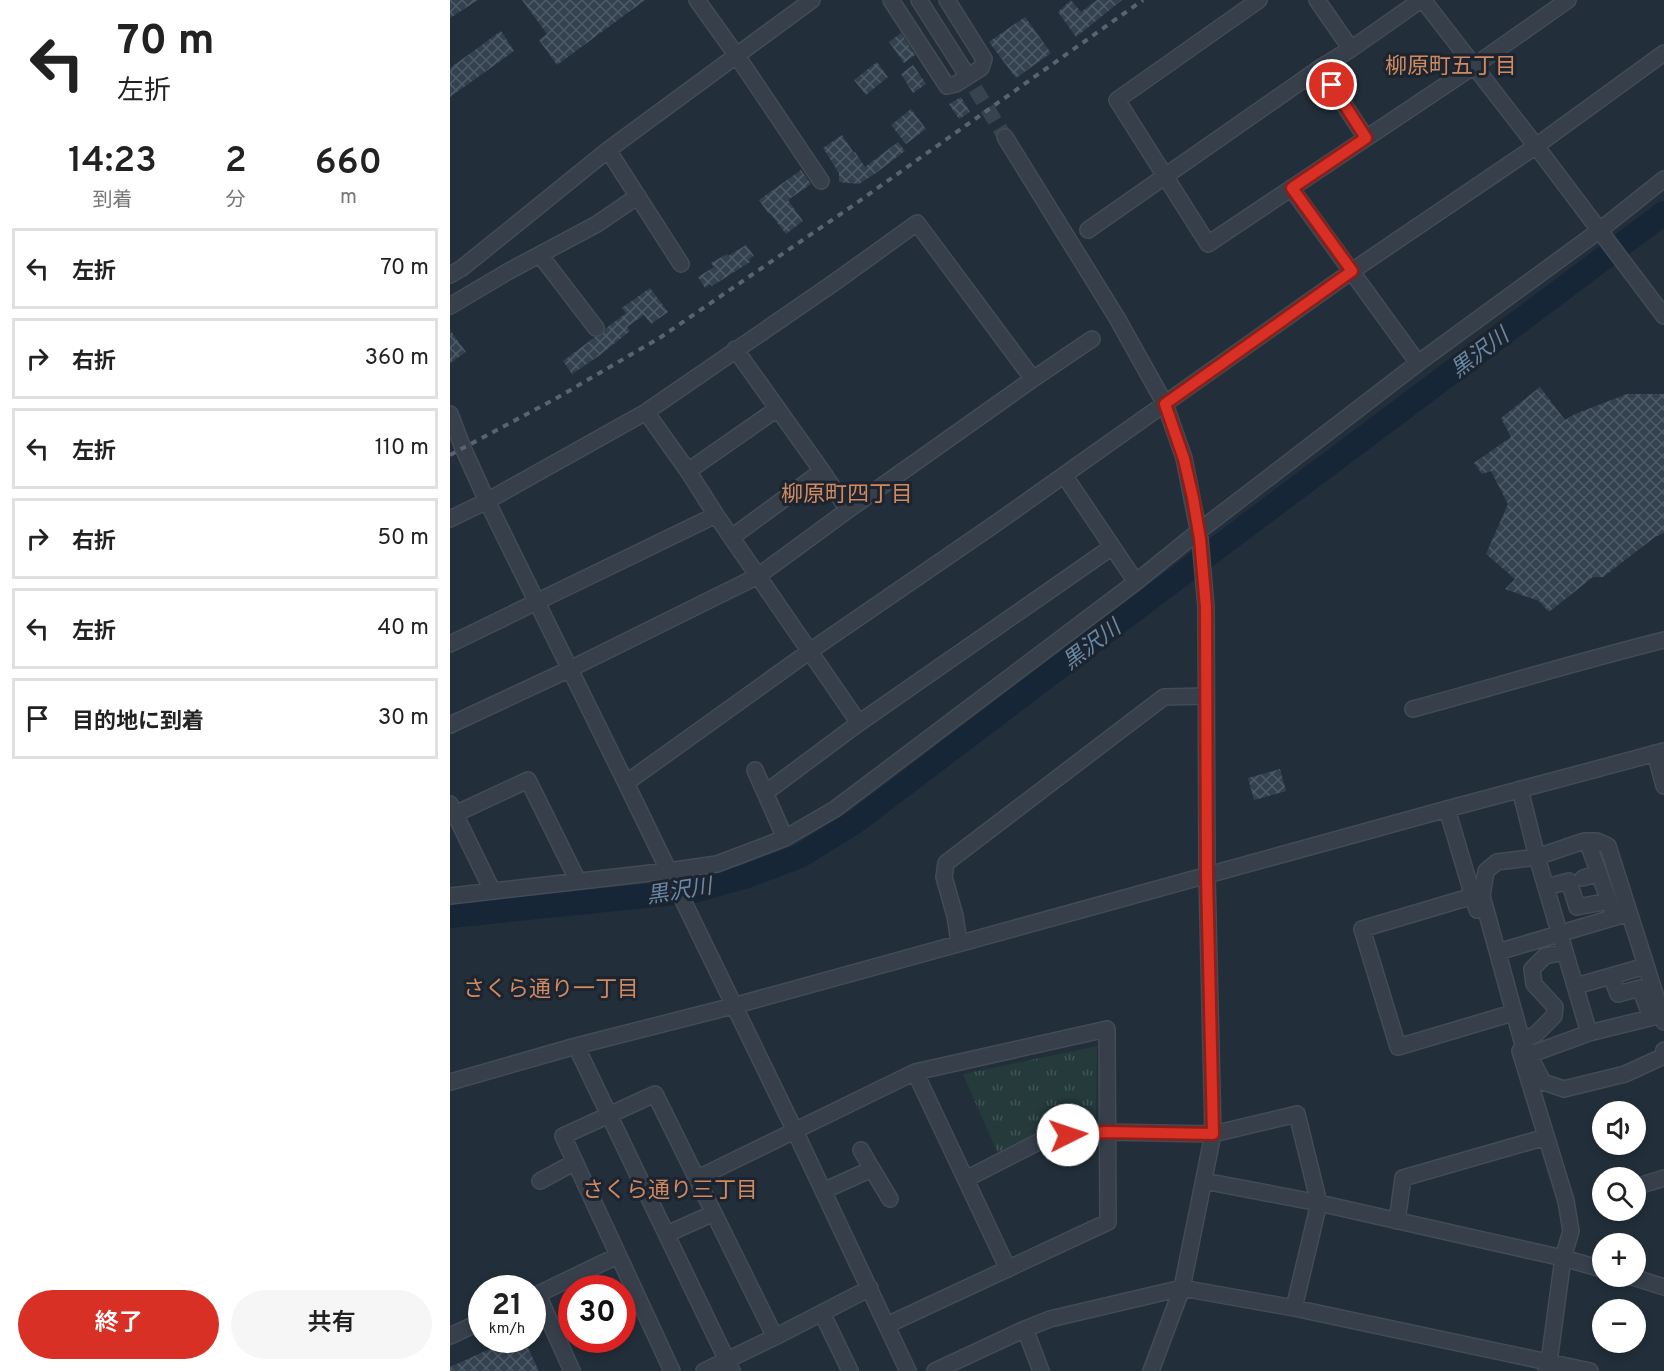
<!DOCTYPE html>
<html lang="ja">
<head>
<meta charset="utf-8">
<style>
  body { margin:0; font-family:Overpass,"Noto Sans JP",sans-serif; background:#f6f6f6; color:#222; height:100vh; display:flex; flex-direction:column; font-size:22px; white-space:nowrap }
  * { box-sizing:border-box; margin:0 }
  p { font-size:20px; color:#767676 }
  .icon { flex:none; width:33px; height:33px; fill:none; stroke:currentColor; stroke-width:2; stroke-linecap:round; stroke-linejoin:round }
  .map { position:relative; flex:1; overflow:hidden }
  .drawer { display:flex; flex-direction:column; background:#fff; width:450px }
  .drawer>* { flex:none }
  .guide { background:#fff; color:#222; overflow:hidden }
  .buttons { position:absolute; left:1142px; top:1101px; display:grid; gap:12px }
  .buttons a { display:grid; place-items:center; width:54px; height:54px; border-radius:50%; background:#fff; box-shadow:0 3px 9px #0003; font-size:30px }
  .speed { position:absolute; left:18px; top:1275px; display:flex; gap:12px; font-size:30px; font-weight:700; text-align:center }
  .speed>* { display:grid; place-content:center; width:78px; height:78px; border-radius:50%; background:#fff; box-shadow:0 3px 9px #0003; line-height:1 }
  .speed small { font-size:15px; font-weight:400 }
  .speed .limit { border:9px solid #d22; background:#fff; color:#111 }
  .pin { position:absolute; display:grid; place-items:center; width:51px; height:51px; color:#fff; margin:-26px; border:3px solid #fff; border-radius:50%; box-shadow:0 2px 6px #0007 }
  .me { position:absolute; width:66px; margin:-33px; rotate:86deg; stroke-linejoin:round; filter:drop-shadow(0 0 4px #0008) }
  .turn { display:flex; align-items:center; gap:21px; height:126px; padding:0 18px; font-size:27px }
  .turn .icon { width:78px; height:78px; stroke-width:2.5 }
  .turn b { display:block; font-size:42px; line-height:51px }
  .eta { display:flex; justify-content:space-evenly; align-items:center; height:102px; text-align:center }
  .eta b { font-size:36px; font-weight:600; line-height:42px }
  .primary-button { display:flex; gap:12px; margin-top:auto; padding:12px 18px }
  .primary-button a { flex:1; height:69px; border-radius:36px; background:#d93025; color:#fff; font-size:24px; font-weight:600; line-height:69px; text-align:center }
  .primary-button a+a { background:#f6f6f6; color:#222 }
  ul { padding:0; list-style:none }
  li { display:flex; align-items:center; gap:18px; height:81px; margin:0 12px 9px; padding:0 6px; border:3px solid #e0e0e0; border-radius:0px }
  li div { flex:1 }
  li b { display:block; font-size:22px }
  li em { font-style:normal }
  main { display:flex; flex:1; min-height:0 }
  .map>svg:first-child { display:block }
  .park { fill:url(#park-tufts) }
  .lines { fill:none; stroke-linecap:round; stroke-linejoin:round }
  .river { stroke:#162637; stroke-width:24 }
  .building { fill:url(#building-cross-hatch) }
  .minor-tunnel { stroke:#37434e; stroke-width:15; stroke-dasharray:15 8; stroke-linecap:butt }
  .minor-casing { stroke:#424b56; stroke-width:18 }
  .minor { stroke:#363f4a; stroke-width:15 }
  .rail { stroke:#586471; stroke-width:4; stroke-dasharray:6 6; stroke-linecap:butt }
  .route-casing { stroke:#8d1f18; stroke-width:15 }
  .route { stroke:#d93025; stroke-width:10 }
  .labels { text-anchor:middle; stroke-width:6; stroke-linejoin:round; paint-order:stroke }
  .neighbourhood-label { font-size:22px; fill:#d18960; stroke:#1b242f }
  .water-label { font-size:22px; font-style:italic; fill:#6a87a4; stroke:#1b242f }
</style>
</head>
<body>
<main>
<section class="drawer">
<div class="guide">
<div class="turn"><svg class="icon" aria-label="left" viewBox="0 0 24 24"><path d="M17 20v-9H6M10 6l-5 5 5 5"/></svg><div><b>70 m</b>左折</div></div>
</div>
<div class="eta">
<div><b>14:23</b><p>到着</p></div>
<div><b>2</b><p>分</p></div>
<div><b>660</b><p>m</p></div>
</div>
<ul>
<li><svg class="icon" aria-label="left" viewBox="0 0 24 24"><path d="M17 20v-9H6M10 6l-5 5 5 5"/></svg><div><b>左折</b></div><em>70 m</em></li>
<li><svg class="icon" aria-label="right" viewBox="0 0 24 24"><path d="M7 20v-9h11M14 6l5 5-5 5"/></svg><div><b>右折</b></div><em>360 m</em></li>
<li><svg class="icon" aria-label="left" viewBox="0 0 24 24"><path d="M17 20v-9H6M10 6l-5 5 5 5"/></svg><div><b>左折</b></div><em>110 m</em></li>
<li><svg class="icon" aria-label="right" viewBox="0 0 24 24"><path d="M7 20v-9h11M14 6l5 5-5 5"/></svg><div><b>右折</b></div><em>50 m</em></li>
<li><svg class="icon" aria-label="left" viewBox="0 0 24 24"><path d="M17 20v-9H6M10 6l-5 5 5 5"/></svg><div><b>左折</b></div><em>40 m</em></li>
<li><svg class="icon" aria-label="arrive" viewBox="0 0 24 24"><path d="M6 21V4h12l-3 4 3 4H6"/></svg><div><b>目的地に到着</b></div><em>30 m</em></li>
</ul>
<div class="primary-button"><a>終了</a><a>共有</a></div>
</section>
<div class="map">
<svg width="1214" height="1371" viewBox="0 0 1214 1371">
  <defs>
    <pattern id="park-tufts" width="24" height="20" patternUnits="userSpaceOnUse" patternTransform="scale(1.5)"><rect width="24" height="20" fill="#243a3b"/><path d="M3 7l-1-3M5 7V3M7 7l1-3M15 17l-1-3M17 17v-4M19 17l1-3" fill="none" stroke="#415456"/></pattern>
    <pattern id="building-cross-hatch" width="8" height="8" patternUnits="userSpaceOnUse" patternTransform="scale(1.5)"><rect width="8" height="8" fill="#344250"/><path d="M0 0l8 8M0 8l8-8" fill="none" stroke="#4f5b68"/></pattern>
  </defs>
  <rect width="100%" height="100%" fill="#222e39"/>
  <!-- park -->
  <path class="park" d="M 647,1046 L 646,1128 L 596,1131 L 548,1154 L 513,1074 Z"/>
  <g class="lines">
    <!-- river -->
    <path class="river" d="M 0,916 L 244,891 L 297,876 L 350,856 L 405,822 L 707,593 L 1214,213"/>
  </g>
  <!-- building -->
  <path class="building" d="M 0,0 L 28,0 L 0,18 Z
    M 72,0 L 195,0 L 107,65 L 89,40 L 97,34 Z
    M 621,0 L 631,12 L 647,0 L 672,0 L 626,37 L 608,12 Z
    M 575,17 L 601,53 L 566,78 L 539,42 Z
    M 51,31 L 64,51 L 0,97 L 0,68 Z
    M 451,33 L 465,55 L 454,63 L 439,42 Z
    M 427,62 L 438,77 L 416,95 L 404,80 Z
    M 463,65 L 476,84 L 463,93 L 451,74 Z
    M 511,97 L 520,112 L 509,119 L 499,104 Z
    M 461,109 L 476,129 L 456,144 L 441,125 Z
    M 392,135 L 404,153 L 405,152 L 415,167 L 448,142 L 455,151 L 426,173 L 409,184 L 389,182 L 389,173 L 373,148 Z
    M 351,170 L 361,184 L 338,200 L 353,221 L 336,234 L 320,213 L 319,214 L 309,200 Z
    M 296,245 L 304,256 L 299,259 L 300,262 L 262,286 L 260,284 L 255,288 L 248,277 L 264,267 L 261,263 L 277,254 L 278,256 Z
    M 200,288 L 218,312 L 201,324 L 194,315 L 177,327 L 180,331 L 150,355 L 122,374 L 113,361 L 145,337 L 152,335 L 155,329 L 176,313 L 172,308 Z
    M 0,330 L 16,352 L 0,363 Z
    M 1090,387 L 1115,420 L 1125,414 L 1177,394 L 1214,394 L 1214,533 L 1205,537 L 1153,577 L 1143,577 L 1099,612 L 1089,601 L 1055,589 L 1065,579 L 1036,554 L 1058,504 L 1041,471 L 1032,474 L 1024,463 L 1061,437 L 1051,418 Z
    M 830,769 L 836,791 L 804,800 L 798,778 Z
    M 51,1340 L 74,1340 L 89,1371 L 0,1371 L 0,1367 L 53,1343 Z"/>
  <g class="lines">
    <!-- minor-tunnel -->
    <path class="minor-tunnel" d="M 513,69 L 555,137"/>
    <defs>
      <path id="minor" d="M 247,0 L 287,56 L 371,181
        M 441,0 L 497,86 L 506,84 L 531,68 L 534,59 L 497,0
        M 469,0 L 513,69
        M 809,0 L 667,100 L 758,244 L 1024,66 L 1118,0
        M 867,0 L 901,49
        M 973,0 L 1086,146 L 1214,316
        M 870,68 L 916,138
        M 555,137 L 667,318 L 715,404 L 734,458 L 750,539 L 756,607 L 757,876 L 763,1134 L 732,1288 L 701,1371
        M 158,150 L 231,264
        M 841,188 L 968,363
        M 638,230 L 870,68 L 901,49 L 971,0
        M 90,255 L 146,328
        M 0,275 L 12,268 L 158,150 L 362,0
        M 0,306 L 59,271 L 147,224 L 188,196
        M 285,349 L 372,471 L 398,510
        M 196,412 L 238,471 L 266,515 L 409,723
        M 0,414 L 13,448 L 37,501 L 176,783 L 345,1131 L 458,1371
        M 238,471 L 327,409
        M 614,475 L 686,582
        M 0,519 L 37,501 L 196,412 L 385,282 L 467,223 L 583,379
        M 282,537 L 372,471
        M 0,644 L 266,515
        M 963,709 C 1047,686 1130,661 1214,640
        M 0,725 L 120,669 L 308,576 L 398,510 L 583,379 L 642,339
        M 1205,753 L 1214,786
        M 305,770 L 335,838
        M 176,783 L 360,651 L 545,524 L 902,271 L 1086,146 L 1214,53
        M 1070,789 L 1087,857 L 1139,1033
        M 315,793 L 409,723 L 662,547
        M 0,804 L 42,890
        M 997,809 L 1027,910
        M 5,814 L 78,780 L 128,881
        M 1137,841 L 1162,909
        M 1133,878 L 1149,873
        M 1096,887 L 1119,881 L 1127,907 L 1159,901
        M 0,896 L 218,871 L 267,864 L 335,838 L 385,809 L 686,582 L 749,531 L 968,363 L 1150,230 L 1214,179
        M 1023,896 L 912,929 L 948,1047 L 1059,1014
        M 509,942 L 505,916 L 494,877 L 496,863 L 714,697 L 756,696
        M 1048,952 L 1179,913
        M 1161,976 L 1168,994 L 1190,988 L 1201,1017
        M 1126,986 L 1196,966
        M 1214,1022 L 1158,846 L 1147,841 L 1134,841 L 1087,857 L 1047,862 L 1036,871 L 1032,896 L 1072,1041 L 1093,1082 L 1114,1089 L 1175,1074 L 1212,1057 L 1214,1050
        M 1072,1041 L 1086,1034 L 1104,1016 L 1105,1007 L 1084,984 L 1082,969 L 1095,956 L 1115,952
        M 126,1046 L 282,1371
        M 1070,1051 L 1116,1201 L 1121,1231 L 1113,1258 L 1099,1362 L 1096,1371
        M 1079,1055 L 1139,1033 L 1212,1015
        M 465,1072 L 558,1269
        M 0,1082 L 126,1046 L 283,1006 L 997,809 L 1214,751
        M 411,1150 L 422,1169
        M 246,1179 L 465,1072 L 657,1029 L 658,1222 L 437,1325
        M 516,1179 L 598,1137 L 657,1132 L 763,1134 L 847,1114 L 869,1203 L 844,1308
        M 90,1181 L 125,1162
        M 754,1181 L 869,1203 L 1113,1258 L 1152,1269
        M 1185,1187 L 1214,1178
        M 373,1191 L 422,1169 L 440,1199
        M 947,1221 L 953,1178 L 1096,1137
        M 217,1234 L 264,1213
        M 1179,1276 L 1214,1287
        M 88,1295 L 122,1371
        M 82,1297 L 167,1256
        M 372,1313 L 400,1371
        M 575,1329 L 591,1371
        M 0,1336 L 32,1321
        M 222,1371 L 113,1136 L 205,1094 L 325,1337
        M 254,1371 L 325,1337 L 420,1288
        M 485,1371 L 575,1329 L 600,1319 L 732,1288 L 844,1308 L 1140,1371"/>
    </defs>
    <!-- minor casing -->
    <use href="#minor" class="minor-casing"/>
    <!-- minor -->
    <use href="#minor" class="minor"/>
    <!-- rail -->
    <path class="rail" d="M 0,455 L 105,399 L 211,337 L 398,209 L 693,0"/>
  </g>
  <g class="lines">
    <defs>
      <path id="route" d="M 618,1135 L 657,1132 L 763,1134 L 757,876 L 756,607 L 750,539 L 743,498 L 734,459 L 715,404 L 902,271 L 842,188 L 916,138 L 882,85"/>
    </defs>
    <!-- route casing -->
    <use href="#route" class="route-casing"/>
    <!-- route -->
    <use href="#route" class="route"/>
  </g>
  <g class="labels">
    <!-- neighbourhood labels -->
    <g class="neighbourhood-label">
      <text x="1001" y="73">柳原町五丁目</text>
      <text x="397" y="501">柳原町四丁目</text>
      <text x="101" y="996">さくら通り一丁目</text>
      <text x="220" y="1197">さくら通り三丁目</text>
    </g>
    <!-- water labels -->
    <g class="water-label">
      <text transform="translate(1029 352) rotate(-37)" y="8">黒沢川</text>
      <text transform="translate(641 644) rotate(-37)" y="8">黒沢川</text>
      <text transform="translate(229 890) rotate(-9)" y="8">黒沢川</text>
    </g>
  </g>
</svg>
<div class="buttons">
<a><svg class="icon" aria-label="sound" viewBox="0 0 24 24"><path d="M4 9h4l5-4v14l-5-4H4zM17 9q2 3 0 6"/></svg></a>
<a><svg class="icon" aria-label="search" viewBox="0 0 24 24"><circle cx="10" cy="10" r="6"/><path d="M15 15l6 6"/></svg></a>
<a>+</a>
<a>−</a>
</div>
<div class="speed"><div>21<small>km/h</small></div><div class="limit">30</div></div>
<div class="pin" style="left:882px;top:85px;background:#d93025"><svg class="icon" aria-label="arrive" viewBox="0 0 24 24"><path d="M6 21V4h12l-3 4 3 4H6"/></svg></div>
<svg class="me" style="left:618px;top:1135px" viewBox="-20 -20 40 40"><circle r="19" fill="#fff"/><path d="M0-13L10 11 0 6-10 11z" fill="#d93025"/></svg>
</div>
</main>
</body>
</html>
